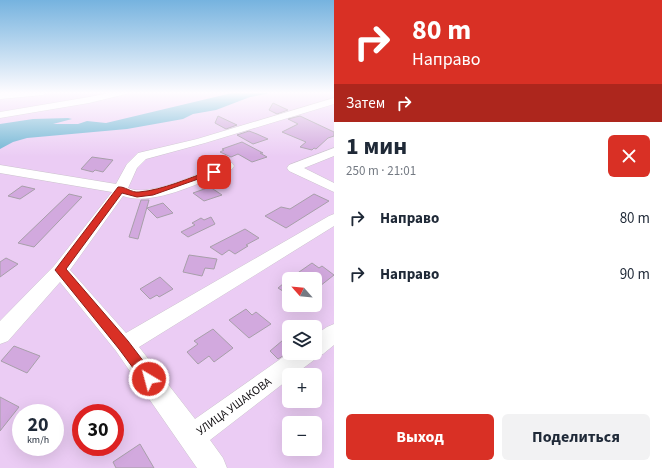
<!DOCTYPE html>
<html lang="ru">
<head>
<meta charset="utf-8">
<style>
  body { margin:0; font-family:"Source Sans 3",sans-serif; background:#f2f2f3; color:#1f2937; height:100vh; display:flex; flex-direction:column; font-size:15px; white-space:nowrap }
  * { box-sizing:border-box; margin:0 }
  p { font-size:13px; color:#747a83 }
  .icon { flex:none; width:22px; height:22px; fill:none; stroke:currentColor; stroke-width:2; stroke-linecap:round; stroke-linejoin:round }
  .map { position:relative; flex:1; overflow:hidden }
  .side { display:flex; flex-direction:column; background:#fff; width:328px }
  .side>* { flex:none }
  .banner { background:#d93025; color:#fff; overflow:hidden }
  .needle { width:26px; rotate:297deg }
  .controls { position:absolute; left:282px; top:272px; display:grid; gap:8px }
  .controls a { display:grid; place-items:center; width:40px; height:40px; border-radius:6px; background:#fff; box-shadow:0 4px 16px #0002; font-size:20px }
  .speed { position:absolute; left:12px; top:404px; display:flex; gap:8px; font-size:20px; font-weight:700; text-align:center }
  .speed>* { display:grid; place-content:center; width:52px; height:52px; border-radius:50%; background:#fff; box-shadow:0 4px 16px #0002; line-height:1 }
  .speed small { font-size:10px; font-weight:400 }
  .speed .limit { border:6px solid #d22; background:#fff; color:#111 }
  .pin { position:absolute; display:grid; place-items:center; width:34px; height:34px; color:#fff; margin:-17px; border-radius:8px; box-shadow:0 2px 6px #0006 }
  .me { position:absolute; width:44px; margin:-22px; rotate:323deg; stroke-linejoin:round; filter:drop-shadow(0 0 3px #0008) }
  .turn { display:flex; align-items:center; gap:14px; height:84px; padding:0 12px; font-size:18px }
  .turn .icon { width:52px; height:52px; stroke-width:2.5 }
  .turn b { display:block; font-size:28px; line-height:34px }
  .then { display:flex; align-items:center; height:38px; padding:0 12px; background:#0003; gap:8px; font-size:15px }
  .round { display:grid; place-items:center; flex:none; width:42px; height:42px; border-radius:6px; background:#f2f2f3 }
  .overview { display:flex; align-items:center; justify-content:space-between; height:68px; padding:0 12px }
  h1 { font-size:24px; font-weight:700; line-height:30px }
  .primary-button { display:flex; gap:8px; margin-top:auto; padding:8px 12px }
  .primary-button a { flex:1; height:46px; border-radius:6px; background:#d93025; color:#fff; font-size:16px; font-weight:700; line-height:46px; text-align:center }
  .primary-button a+a { background:#f2f2f3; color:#1f2937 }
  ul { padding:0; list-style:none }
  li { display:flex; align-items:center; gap:12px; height:56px; padding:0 12px }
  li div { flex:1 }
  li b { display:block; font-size:15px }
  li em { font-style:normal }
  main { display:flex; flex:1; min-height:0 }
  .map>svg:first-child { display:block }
  .green { fill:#ebccf4; fill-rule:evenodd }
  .water { fill:#6bb2d2 }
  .building { fill:#d2a9de; stroke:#a79fa9 }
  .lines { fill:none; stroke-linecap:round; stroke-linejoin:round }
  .minor-casing { stroke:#cbc3cd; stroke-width:1 }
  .major-casing { stroke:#cbc3cd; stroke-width:1 }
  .minor { fill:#fff; fill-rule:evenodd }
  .major { fill:#fff; fill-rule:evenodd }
  .route { fill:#d93025; stroke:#8d1f18 }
  .labels { text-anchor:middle; stroke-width:3; stroke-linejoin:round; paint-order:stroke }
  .near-street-label { font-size:12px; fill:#100d10; stroke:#fff }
</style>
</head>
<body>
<main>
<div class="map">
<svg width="334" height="468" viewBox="0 0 334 468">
  <rect width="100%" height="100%" fill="#fdf9ff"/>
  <!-- green -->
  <path class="green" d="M 0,92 L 334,92 L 334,468 L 0,468 ZM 289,279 L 315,279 L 315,305 L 289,305 ZM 289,327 L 315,327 L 315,353 L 289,353 ZM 289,375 L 315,375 L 315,401 L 289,401 ZM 21,413 L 55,413 L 55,447 L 21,447 ZM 81,413 L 115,413 L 115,447 L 81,447 ZM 289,423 L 315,423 L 315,449 L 289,449 Z"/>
  <!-- water -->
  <path class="water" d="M 236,92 L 270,92 L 266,94 L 250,97 L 216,110 L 193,114 L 183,119 L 127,129 L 27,138 L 13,142 L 0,149 L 0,124 L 33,119 L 68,118 L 72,119 L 53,124 L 78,124 L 87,121 L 106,123 Z"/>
  <!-- building -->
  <path class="building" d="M 273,103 L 288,110 L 277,114 L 269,110 Z
    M 218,116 L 237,125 L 226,129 L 215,123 Z
    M 300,116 L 334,132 L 334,136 L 328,138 L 316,149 L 314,148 L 312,150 L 300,147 L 306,142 L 282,132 L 298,124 L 288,119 Z
    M 249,131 L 257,134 L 268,139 L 253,144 L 237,135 Z
    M 242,142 L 263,153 L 260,153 L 267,157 L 252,162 L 238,154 L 231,157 L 220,152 L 224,150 L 222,149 Z
    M 92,157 L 113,160 L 103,172 L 95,170 L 93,172 L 81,169 Z
    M 22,186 L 35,189 L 20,199 L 8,196 Z
    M 210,187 L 222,195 L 204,201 L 193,193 Z
    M 69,194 L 82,197 L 34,247 L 18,243 Z
    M 314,194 L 329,201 L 286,228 L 265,216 L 281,207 L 290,209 Z
    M 141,200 L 149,200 L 138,239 L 129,237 Z
    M 163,203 L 173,213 L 157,218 L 147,208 Z
    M 211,217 L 215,224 L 188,237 L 181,232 L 195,225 L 192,223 L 201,218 L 204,220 Z
    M 245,229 L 259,238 L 246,245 L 248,246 L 235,254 L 229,250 L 222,255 L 210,247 Z
    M 189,255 L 217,259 L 214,269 L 205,268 L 202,276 L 183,272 Z
    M 6,258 L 18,264 L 0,277 L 0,262 Z
    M 312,263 L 319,268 L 322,266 L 334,275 L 315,290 L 315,279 L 289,279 Z
    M 160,277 L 173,289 L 159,297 L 157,295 L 150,299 L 140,289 Z
    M 289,279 L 289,295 L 278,288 Z
    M 246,309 L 252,315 L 256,312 L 271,324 L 249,338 L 229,320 Z
    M 213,329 L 233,348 L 214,362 L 209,356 L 198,364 L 187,352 L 198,344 L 194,341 Z
    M 289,335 L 289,352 L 278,359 L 270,351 Z
    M 14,346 L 40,356 L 27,373 L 1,361 Z
    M 0,397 L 19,407 L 0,431 Z
    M 140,444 L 154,468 L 116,468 L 113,462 Z"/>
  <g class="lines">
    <defs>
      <path id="minor" d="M 113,92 L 127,92 L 126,94 L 89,103 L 0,118 L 0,112 L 89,97 Z
        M 334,98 L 334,104 L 205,143 L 146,159 L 137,168 L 128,188 C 146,197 188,178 206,171 C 214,167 224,161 232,163 L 234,166 L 232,169 C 204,181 153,207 123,196 L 70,270 L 126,333 L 329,216 L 334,214 L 334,226 L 139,347 L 195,419 L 289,353 L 315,353 L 315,335 L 327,327 L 334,324 L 334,345 L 323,354 L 316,356 L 314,360 L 294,375 L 289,375 L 289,379 L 210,440 L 223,458 L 227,468 L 197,468 L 116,351 L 60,282 L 8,341 L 0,344 L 0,321 L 54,266 L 112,192 L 0,173 L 0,165 L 116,184 L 127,164 L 138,153 L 197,139 Z
        M 334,148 L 334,156 L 304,168 L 334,183 L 334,192 L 289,171 L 287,168 L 289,165 Z"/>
      <path id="major" d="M 11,92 L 48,92 L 43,95 L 0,99 L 0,93 Z"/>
    </defs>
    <!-- minor casing -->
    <use href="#minor" class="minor-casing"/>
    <!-- major casing -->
    <use href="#major" class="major-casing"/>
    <!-- minor -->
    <use href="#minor" class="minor"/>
    <!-- major -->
    <use href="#major" class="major"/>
  </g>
  <!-- sky -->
  <linearGradient id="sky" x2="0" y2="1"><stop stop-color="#76b3df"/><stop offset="0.59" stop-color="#fefcff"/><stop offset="1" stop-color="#fefcff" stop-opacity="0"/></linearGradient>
  <rect width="334" height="157" fill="url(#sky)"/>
  <!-- route -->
  <path class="route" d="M 212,170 L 214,170 L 218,172 L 153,195 L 137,197 L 122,193 L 66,269 L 128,341 L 154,375 L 156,379 L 154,384 L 149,386 L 145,384 L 119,349 L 55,270 L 118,187 C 125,186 131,193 139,192 C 163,190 189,178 212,170 Z"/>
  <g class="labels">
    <!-- near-street labels -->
    <g class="near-street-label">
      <text transform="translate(234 406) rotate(-36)" y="4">УЛИЦА УШАКОВА</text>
    </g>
  </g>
</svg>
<div class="controls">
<a><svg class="needle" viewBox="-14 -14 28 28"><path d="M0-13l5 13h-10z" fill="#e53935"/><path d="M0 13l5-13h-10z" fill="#747a83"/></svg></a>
<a><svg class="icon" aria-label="layers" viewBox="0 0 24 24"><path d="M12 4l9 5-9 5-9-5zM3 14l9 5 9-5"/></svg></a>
<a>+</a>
<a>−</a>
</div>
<div class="speed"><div>20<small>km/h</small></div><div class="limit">30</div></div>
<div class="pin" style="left:214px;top:172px;background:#d93025"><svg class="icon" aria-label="arrive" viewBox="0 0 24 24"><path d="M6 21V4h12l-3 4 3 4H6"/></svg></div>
<svg class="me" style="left:149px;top:379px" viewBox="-20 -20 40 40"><circle r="17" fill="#d93025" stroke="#fff" stroke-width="3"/><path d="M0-11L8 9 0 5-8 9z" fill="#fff"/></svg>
</div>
<section class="side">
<div class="banner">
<div class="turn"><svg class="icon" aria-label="right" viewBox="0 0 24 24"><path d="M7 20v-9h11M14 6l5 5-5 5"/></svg><div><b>80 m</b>Направо</div></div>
<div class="then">Затем<svg class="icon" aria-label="right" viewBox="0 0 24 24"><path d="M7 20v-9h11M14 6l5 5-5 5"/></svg></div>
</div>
<div class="overview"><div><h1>1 мин</h1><p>250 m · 21:01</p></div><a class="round" style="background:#d93025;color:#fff"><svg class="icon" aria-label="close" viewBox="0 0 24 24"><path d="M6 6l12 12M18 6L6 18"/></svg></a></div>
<ul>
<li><svg class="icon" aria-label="right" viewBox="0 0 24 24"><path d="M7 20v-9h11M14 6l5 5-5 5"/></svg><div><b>Направо</b></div><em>80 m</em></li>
<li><svg class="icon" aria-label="right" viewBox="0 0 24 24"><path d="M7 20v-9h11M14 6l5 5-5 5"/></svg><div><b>Направо</b></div><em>90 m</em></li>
</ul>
<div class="primary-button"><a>Выход</a><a>Поделиться</a></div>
</section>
</main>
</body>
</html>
